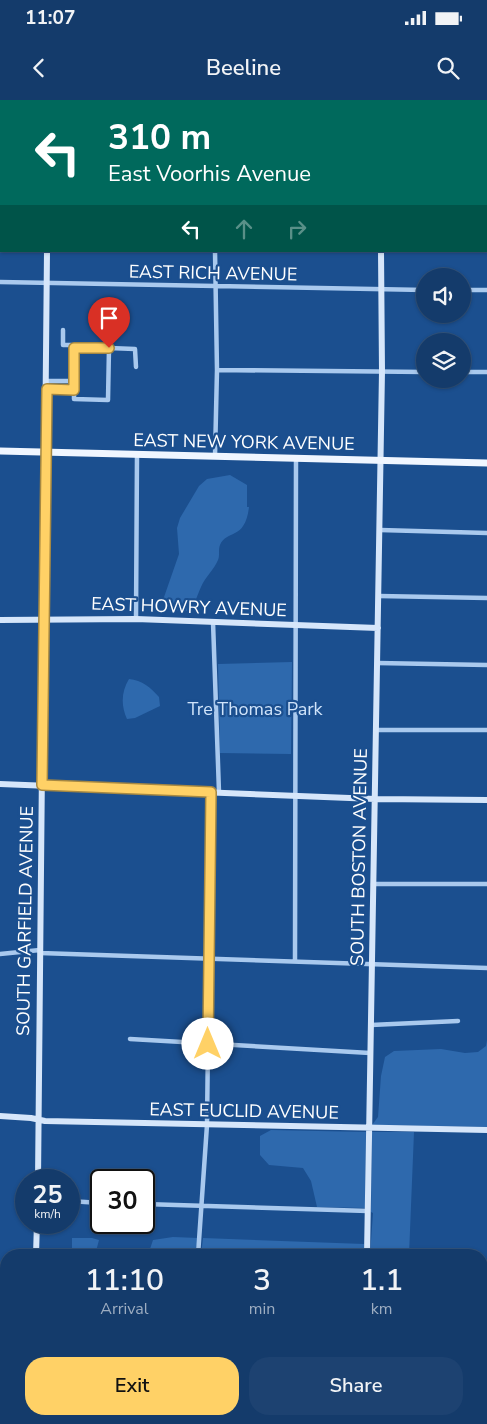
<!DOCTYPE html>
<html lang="en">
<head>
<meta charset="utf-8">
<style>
  body { margin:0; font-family:"Nunito Sans",sans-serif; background:#1d4271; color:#f1f3f6; height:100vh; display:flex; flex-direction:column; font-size:19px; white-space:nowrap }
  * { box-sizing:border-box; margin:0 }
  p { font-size:16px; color:#9dadc1 }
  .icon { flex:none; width:28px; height:28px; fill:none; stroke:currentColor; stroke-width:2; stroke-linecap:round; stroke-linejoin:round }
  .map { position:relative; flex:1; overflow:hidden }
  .side { position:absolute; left:0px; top:1149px; width:488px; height:176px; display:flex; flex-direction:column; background:#143b6b; border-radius:20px 20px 0 0; box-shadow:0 1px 4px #0004,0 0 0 1px #33557e }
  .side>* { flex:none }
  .guide { position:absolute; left:0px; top:0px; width:488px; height:152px; box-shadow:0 1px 4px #0004,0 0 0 1px #33557e; background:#00695c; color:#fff; overflow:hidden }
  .controls { position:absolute; left:416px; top:168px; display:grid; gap:10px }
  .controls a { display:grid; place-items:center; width:55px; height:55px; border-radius:50%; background:#143b6b; box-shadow:0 1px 4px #0004,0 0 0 1px #33557e; font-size:25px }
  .speed { position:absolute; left:15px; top:1069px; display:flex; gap:10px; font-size:25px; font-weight:700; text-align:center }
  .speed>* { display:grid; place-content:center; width:65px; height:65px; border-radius:50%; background:#143b6b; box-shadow:0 1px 4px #0004,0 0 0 1px #33557e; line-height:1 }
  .speed small { font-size:12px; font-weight:400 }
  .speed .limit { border:2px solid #111; border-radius:8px; background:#fff; color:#111 }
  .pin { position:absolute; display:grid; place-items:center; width:42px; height:42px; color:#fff; margin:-51px -21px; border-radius:50% 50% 50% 0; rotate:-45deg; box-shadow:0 0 5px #0007 }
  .pin .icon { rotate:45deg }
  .me { position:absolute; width:55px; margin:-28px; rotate:0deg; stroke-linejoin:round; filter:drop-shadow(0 0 4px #0008) }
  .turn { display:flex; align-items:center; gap:18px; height:105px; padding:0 25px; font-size:22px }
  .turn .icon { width:65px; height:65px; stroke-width:2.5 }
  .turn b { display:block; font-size:35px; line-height:42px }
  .lanes { display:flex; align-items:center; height:48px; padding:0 25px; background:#0003; justify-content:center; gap:25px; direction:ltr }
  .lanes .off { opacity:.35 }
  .eta { display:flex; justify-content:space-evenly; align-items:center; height:85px; text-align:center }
  .eta b { font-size:30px; font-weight:600; line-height:35px }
  .primary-button { display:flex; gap:10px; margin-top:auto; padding:10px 25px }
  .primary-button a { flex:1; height:58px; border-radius:20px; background:#ffd166; color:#111; font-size:20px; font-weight:600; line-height:58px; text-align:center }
  .primary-button a+a { background:#1d4271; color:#f1f3f6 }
  .status { display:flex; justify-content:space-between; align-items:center; height:35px; padding:0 25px; background:#143b6b; direction:ltr }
  .status svg { height:14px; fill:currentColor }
  header { display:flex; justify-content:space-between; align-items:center; height:65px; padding:0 25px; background:#143b6b; font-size:22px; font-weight:600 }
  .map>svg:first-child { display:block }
  .green { fill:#2e69ad }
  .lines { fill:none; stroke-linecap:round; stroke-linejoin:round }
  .street { stroke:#a9c9ee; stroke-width:4.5 }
  .secondary { stroke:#d6e6fa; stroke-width:6 }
  .primary { stroke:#f0f6ff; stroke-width:7 }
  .route-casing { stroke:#a68842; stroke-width:12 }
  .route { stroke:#ffd166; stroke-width:9 }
  .labels { text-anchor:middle; stroke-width:4.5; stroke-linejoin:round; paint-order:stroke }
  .street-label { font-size:18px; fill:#fff; stroke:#1b4f8f }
  .park-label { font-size:18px; fill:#cfe3fa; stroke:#1b4f8f }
</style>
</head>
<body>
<div class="status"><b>11:07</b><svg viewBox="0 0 49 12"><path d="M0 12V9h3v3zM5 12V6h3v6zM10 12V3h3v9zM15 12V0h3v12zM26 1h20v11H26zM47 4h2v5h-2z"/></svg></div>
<header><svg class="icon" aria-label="back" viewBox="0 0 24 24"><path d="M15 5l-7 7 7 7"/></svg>Beeline<svg class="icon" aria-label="search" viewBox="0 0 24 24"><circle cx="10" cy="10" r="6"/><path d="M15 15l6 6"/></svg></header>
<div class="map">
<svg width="487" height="1324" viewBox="0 0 487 1324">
  <rect width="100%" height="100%" fill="#1b4f8f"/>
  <!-- green -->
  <path class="green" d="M 230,375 L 247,385 L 247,407 L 249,407 C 245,441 227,429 220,445 C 218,449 220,456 218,460 C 214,470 205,477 201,487 C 197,496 195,503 190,511 L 170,510 L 163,500 L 179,454 L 177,428 L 180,418 L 199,386 L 207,379 Z
    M 292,562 L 291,654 L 220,653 L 218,564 Z
    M 129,579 C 142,580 151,588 159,597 L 160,606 L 135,618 L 127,619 C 121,606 121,592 129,579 Z
    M 487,940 L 487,1027 L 372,1025 L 378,1017 L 381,976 L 385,957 L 394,951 L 441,949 L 465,953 L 478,952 L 486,946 Z
    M 271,1030 L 366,1032 L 365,1108 L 317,1107 L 311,1081 L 303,1068 L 269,1065 L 260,1055 L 260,1036 Z
    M 372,1032 L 414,1032 L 409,1155 L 370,1155 L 373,1113 L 371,1112 Z
    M 173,1137 L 198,1138 L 195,1155 L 148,1155 L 153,1140 Z
    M 72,1138 L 92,1138 L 99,1140 L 95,1155 L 72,1155 Z
    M 203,1138 L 364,1144 L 364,1155 L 201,1155 Z"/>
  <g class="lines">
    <!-- street -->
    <path class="street" d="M 301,0 L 301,1
      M 132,1 L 132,0
      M 214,1 L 214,0
      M 0,97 L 1,97
      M 0,182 L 425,190
      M 462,190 L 487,190
      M 63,230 L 63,245 L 71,245 L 74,248 L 109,248 L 108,300 L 74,299 L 74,248
      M 109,248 L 135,249 L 136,267
      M 217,270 L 425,272
      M 462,272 L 487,272
      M 47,281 L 74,281
      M 47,289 L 74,290
      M 215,356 L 217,270 L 215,151
      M 380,430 L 487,433
      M 379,496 L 487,498
      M 136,519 L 137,354
      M 213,522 L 219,692
      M 377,563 L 487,565
      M 376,630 L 487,630
      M 373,784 L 487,784
      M 40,853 L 487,868
      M 0,854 L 40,850
      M 295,861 L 296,358
      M 371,925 L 458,921
      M 130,939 L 370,953
      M 69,1101 L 101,1103
      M 144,1104 L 368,1111
      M 198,1155 L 207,1025 L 211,692
      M 0,1166 L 6,1170
      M 0,1177 L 6,1179
      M 183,1319 L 184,1324
      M 317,1324 L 317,1319"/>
    <!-- secondary -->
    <path class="secondary" d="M 48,1 L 48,0
      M 380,1 L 380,0
      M 0,13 L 1,13
      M 486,24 L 487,24
      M 0,520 L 136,519 L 378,528
      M 0,684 L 375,699 L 487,700
      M 0,1016 L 31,1018 L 45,1021 L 487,1030
      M 38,1080 L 47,151
      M 36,1155 L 37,1122
      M 367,1155 L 382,271 L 381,151
      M 33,1324 L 33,1319
      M 364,1324 L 364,1319"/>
    <!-- primary -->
    <path class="primary" d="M 0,351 L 487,363"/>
  </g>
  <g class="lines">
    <defs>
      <path id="route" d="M 109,248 L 74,248 L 74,290 L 47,289 L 42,685 L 211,692 L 208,944"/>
    </defs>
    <!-- route casing -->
    <use href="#route" class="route-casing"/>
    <!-- route -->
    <use href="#route" class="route"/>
  </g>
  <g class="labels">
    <!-- street labels -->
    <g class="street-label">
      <text transform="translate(213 173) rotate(1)" y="6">EAST RICH AVENUE</text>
      <text transform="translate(244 342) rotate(1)" y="6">EAST NEW YORK AVENUE</text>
      <text transform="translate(189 507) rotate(2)" y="6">EAST HOWRY AVENUE</text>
      <text transform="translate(359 757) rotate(-89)" y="6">SOUTH BOSTON AVENUE</text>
      <text transform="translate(25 821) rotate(-89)" y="6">SOUTH GARFIELD AVENUE</text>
      <text transform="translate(244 1011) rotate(1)" y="6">EAST EUCLID AVENUE</text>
    </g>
    <!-- park labels -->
    <g class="park-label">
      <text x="255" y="615">Tre Thomas Park</text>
    </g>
  </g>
</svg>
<div class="controls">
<a><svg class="icon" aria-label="sound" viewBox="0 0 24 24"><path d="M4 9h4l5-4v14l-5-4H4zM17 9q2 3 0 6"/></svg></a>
<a><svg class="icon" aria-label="layers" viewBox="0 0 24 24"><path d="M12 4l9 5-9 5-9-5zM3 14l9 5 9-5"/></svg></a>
</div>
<div class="speed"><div>25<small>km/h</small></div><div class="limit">30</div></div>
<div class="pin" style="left:109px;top:248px;background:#d93025"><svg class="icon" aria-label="arrive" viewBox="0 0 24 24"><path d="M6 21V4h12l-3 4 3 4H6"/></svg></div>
<svg class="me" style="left:208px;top:944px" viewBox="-20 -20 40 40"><circle r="19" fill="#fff"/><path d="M0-13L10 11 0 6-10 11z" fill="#ffd166"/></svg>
<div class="guide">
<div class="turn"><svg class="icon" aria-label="left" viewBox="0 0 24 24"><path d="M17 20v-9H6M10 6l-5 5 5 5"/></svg><div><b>310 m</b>East Voorhis Avenue</div></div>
<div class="lanes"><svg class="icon" aria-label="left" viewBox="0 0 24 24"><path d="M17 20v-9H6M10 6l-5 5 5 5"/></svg><svg class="icon off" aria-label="ahead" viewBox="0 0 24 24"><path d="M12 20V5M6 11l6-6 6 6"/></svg><svg class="icon off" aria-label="right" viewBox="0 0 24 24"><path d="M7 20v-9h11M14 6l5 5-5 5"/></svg></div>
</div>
<section class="side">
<div class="eta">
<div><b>11:10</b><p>Arrival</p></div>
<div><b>3</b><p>min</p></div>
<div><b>1.1</b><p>km</p></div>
</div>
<div class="primary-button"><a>Exit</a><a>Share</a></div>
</section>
</div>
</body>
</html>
